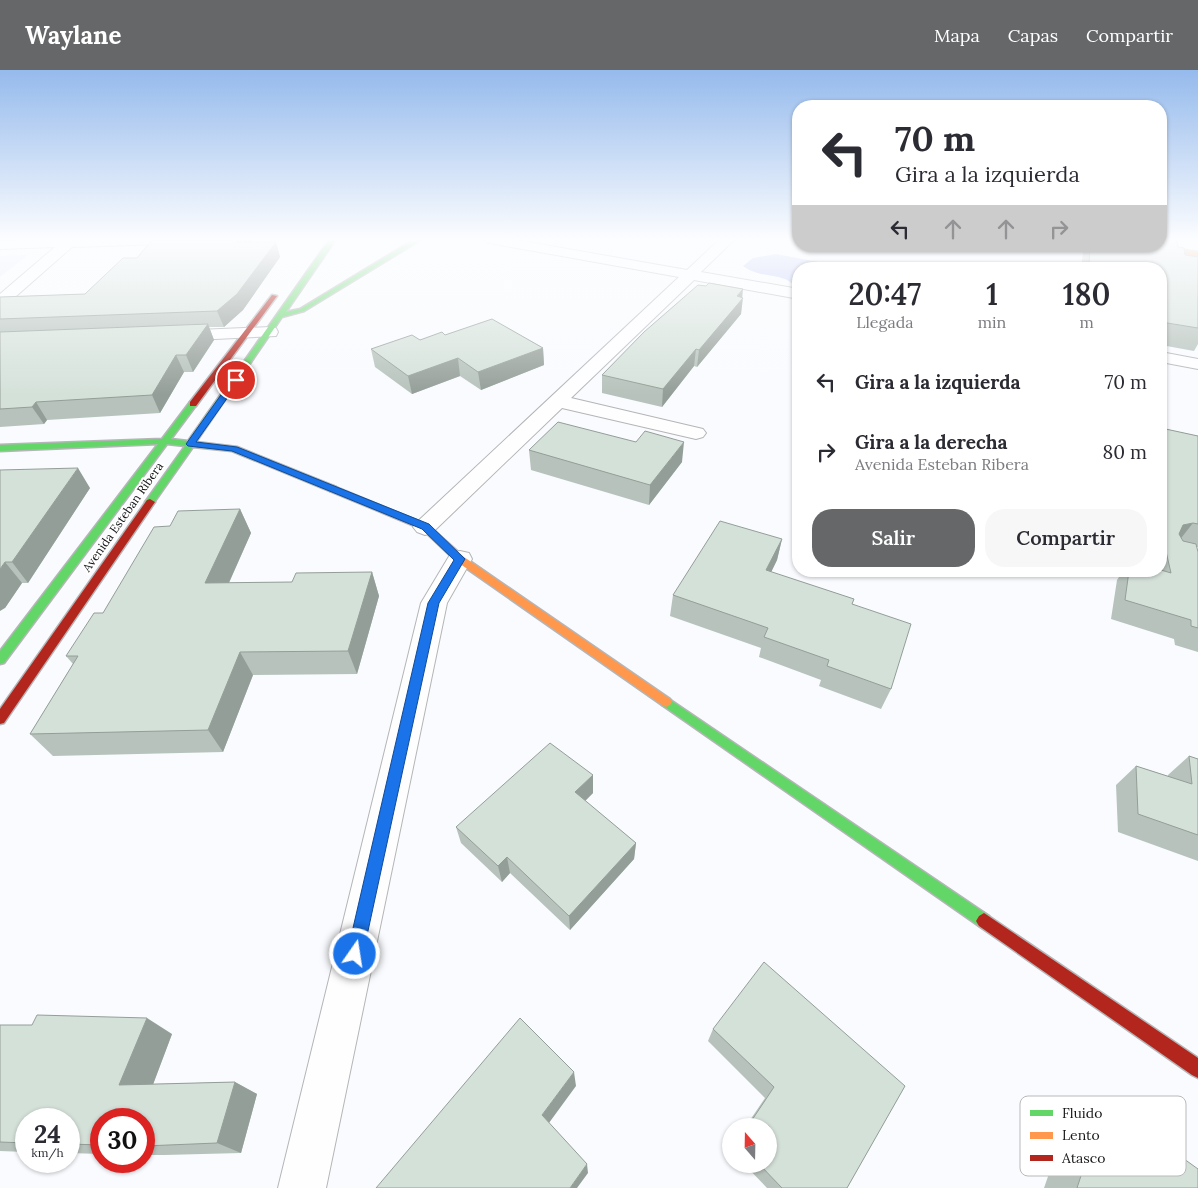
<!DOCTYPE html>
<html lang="es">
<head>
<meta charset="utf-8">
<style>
  body { margin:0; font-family:Lora,serif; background:#f7f7f7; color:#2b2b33; height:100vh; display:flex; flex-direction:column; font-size:19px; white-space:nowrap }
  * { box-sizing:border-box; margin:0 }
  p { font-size:16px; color:#7c7c81 }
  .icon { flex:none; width:28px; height:28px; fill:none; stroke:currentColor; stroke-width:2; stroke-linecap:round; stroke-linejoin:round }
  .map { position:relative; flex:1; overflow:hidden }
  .panel { position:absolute; left:792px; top:192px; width:375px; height:315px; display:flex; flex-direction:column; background:#fff; border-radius:20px; box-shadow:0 1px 4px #0004 }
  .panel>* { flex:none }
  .guide { position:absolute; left:792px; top:30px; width:375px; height:152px; border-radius:20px; box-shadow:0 1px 4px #0004; background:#fff; color:#2b2b33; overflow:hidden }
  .needle { width:32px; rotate:340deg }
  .controls { position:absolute; left:722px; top:1048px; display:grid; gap:10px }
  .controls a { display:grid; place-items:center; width:55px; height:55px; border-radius:50%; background:#fff; box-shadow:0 1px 4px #0004; font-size:25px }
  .speed { position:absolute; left:15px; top:1038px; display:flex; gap:10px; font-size:25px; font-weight:700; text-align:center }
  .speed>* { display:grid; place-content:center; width:65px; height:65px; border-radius:50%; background:#fff; box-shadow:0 1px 4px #0004; line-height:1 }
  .speed small { font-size:12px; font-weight:400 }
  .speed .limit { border:8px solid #d22; background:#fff; color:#111 }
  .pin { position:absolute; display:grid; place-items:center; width:42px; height:42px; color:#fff; margin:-21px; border:2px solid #fff; border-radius:50%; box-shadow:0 1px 5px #0007 }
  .me { position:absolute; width:55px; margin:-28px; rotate:13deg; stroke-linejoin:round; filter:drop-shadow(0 0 4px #0008) }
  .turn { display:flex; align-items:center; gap:18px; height:105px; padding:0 20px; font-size:22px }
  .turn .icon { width:65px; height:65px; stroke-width:2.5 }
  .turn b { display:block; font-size:35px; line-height:42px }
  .lanes { display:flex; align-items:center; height:48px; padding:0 20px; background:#0003; justify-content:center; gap:25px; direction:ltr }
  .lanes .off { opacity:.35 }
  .eta { display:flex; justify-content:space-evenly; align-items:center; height:85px; text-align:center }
  .eta b { font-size:30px; font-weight:600; line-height:35px }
  .primary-button { display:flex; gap:10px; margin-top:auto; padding:10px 20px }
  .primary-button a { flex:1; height:58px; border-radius:20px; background:#656768; color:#fff; font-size:20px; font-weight:600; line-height:58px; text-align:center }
  .primary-button a+a { background:#f7f7f7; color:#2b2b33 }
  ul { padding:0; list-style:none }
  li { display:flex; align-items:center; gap:15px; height:70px; padding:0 20px }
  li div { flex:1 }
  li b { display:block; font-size:19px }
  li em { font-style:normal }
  header { display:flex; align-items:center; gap:30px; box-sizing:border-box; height:70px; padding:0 25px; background:#656768; color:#fff }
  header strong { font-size:24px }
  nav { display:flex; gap:28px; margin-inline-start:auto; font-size:18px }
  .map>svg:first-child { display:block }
  .green { fill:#e7ebf9 }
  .water { fill:#b9c3f2 }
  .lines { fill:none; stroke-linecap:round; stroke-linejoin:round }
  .street-casing { stroke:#b4b5b6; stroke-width:2 }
  .fast-casing { stroke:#b4b5b6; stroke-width:3 }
  .slow-casing { stroke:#b4b5b6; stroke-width:3 }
  .jam-casing { stroke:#b4b5b6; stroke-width:3 }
  .street { fill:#fefeff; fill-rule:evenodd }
  .fast { fill:#63d668; fill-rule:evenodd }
  .slow { fill:#ff974d; fill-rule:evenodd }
  .jam { fill:#b3261e; fill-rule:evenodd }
  .wall { fill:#b6c2bb }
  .shaded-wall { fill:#949e98 }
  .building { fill:#d4e1d9; stroke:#949e98 }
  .route { fill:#1a73e8; stroke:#114b97 }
  .labels { text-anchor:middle; stroke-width:4; stroke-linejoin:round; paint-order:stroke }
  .street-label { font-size:12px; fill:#161718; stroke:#fff }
  .key { fill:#fff; stroke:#b9b9ba; stroke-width:1 }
  .key-label { font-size:14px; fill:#161718 }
</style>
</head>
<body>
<header>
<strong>Waylane</strong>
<nav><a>Mapa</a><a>Capas</a><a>Compartir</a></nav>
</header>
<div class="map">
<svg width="1198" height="1118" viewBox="0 0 1198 1118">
  <rect width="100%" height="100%" fill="#f9fbfe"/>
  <!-- green -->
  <path class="green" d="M 28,185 L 0,207 L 0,186 Z"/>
  <!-- water -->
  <path class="water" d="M 776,184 L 855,199 L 799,199 L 799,217 C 793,216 791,211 785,209 C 771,204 756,206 743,196 L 753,188 Z"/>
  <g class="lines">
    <defs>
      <path id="street" d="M 67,169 L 201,169 L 194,173 L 72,177 L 6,235 L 0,237 L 0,224 L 55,177 L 0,179 L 0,171 Z
        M 482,169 L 511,169 L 687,200 L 720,169 L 735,169 L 701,202 L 799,219 L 799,229 L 694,210 L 571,328 L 703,359 L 706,363 L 703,367 L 696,369 L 562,338 L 433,462 L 425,465 L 417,462 L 413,457 L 417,452 L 679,207 L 489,173 Z
        M 270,257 L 276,258 L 278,262 L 276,266 L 174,271 L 168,270 L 165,266 L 168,262 L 174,261 Z
        M 1161,282 L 1198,289 L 1198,299 L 1161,292 Z
        M 460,481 L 469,483 L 472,489 L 447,533 L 326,1118 L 278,1118 L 421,533 L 451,483 Z"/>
      <path id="fast" d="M 330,169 L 336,169 L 286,242 L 300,239 L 415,169 L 422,169 L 304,241 L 282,247 L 196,372 L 237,377 L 336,417 L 336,421 L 330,421 L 232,381 L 193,377 L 153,434 L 147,434 L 145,432 L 185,376 L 167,374 L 4,593 L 0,594 L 0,581 L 158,374 L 0,381 L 0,375 L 162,369 L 190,332 L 193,332 L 197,334 L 171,369 L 188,371 Z
        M 666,627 L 989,846 L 992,851 L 989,856 L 984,859 L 979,856 L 662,635 L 660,632 L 662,629 Z"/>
      <path id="slow" d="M 1137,176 L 1154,176 L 1198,182 L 1198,186 Z
        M 333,416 L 428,455 L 464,487 L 670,629 L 672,632 L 670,635 L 666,637 L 662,635 L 456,491 L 422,459 L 330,421 L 328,419 Z"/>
      <path id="jam" d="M 272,225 L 277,226 L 196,336 L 190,336 L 190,332 Z
        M 150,429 L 155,432 L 4,653 L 0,654 L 0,639 L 147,430 Z
        M 984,843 L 1198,988 L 1198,1008 L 1192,1005 L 979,856 L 976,851 L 979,846 Z"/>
    </defs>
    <!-- street casing -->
    <use href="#street" class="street-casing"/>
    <!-- fast casing -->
    <use href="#fast" class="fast-casing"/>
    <!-- slow casing -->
    <use href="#slow" class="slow-casing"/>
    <!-- jam casing -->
    <use href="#jam" class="jam-casing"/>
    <!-- street -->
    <use href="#street" class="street"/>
    <!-- fast -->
    <use href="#fast" class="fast"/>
    <!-- slow -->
    <use href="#slow" class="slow"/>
    <!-- jam -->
    <use href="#jam" class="jam"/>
  </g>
  <!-- wall -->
  <path class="wall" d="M 153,169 L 255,169 L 252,172 L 276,172 L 280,187 L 243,240 L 224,257 L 209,257 L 214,270 L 193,302 L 184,302 L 160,343 L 47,350 L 44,354 L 0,357 L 0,227 L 85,224 L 137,188 Z
    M 1046,176 L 1161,176 L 1178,177 L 1185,185 L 1198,189 L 1198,274 L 1194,281 L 1161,275 L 1161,199 L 1081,199 L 1083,182 Z
    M 742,227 L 741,244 L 697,297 L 694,296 L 662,337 L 602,323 L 602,305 Z
    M 445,265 L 543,278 L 544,295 L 481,320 L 460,306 L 412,324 L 375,297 L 371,279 Z
    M 1161,358 L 1198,366 L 1198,477 L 1197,477 L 1198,482 L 1198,582 L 1175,575 L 1174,569 L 1111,549 L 1117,510 L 1123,501 L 1161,501 Z
    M 529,380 L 682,392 L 649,435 L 531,400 Z
    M 0,400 L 90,418 L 28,513 L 22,513 L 5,538 Z
    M 240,439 L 251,463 L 229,513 L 292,512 L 372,502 L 379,526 L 357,604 L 253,605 L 223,682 L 53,686 L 30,664 L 73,594 L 66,586 L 103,543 L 170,456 Z
    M 782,469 L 777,490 L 771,502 L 854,529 L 852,534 L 891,619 L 881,639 L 819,616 L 821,610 L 759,587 L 761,578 L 670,546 L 673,525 Z
    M 1189,686 L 1198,689 L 1198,791 L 1118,762 L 1116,715 L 1136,696 L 1168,706 L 1168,705 Z
    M 593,705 L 593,723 L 585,731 L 636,773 L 634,789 L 570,860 L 510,803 L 502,812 L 461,773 L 456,757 Z
    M 0,955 L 172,964 L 153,1014 L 235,1012 L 257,1024 L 241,1083 L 164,1085 L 144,1085 L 144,1049 L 101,1049 L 101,1084 L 69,1083 L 69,1049 L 26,1049 L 26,1082 L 0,1081 Z
    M 713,959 L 905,1016 L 847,1118 L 767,1118 L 744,1094 L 769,1094 L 769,1056 L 746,1056 L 765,1028 L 708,971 Z
    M 1105,1032 L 1198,1118 L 1044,1118 L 1069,1046 Z"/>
  <!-- shaded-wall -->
  <path class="shaded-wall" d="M 238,169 L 255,169 L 240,187 L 235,172 Z
    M 276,172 L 280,187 L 243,240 L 224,257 L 217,241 Z
    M 743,219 L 742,230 L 743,228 L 741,244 L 697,297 L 699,280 L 737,226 Z
    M 208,254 L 214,270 L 193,302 L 186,285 Z
    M 543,278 L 544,295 L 481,320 L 478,302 Z
    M 696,279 L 694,296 L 662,337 L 663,319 Z
    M 176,285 L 184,302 L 160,343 L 152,325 Z
    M 458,288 L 460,306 L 412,324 L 408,306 Z
    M 36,332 L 47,350 L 44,354 L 32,337 Z
    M 684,372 L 682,392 L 649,435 L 650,415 Z
    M 78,398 L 90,418 L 28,513 L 12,492 Z
    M 240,439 L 251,463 L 218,537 L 205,513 Z
    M 1193,453 L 1178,472 L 1169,474 L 1183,455 Z
    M 782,469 L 777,490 L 762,521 L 766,500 Z
    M 5,492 L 22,513 L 5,538 L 0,541 L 0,499 Z
    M 372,502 L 379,526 L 357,604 L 348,581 Z
    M 240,582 L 253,605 L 223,682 L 208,660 Z
    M 593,705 L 593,723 L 576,740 L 575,722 Z
    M 636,773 L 634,789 L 570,860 L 569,846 Z
    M 507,787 L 510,803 L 502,812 L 498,796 Z
    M 147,948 L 172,964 L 148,1028 L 119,1015 Z
    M 574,1002 L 576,1016 L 546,1057 L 542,1045 Z
    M 235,1012 L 257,1024 L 241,1083 L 217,1073 Z
    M 587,1094 L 588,1103 L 577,1118 L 570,1118 Z"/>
  <!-- building -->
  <path class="building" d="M 153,169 L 238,169 L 235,172 L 276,172 L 237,224 L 217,241 L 0,249 L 0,227 L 85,224 L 123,188 L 137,188 Z
    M 1161,169 L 1177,169 L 1178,177 L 1184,178 L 1185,185 L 1198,187 L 1198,258 L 1161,252 L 1161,199 L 1120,199 L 1089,194 L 1090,176 L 1161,176 Z
    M 709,213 L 743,219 L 737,226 L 743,228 L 699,280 L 696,279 L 663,319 L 602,305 L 644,262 L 698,215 L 706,216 Z
    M 492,249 L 543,278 L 478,302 L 458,288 L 408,306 L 371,279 L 412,265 L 420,270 L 442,262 L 445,265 Z
    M 208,254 L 186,285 L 176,285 L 152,325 L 36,332 L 32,337 L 0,339 L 0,262 Z
    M 558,352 L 636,372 L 645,361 L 684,372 L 650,415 L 529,380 Z
    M 1161,358 L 1198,366 L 1198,454 L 1193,453 L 1183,455 L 1179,464 L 1183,471 L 1196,474 L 1198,482 L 1198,558 L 1191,556 L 1191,550 L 1125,530 L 1129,501 L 1161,501 L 1161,500 L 1171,503 L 1161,460 Z
    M 78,398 L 12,492 L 5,492 L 0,499 L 0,400 Z
    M 240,439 L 205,513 L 292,512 L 296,503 L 372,502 L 348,581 L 240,582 L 208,660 L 30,664 L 78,586 L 66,586 L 94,543 L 103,543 L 154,457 L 170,456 L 178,441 Z
    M 720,451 L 782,469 L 766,500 L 854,529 L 852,534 L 911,554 L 891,619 L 827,596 L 829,590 L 764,567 L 768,558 L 673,525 Z
    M 550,673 L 593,705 L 575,722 L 636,773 L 569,846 L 507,787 L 498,796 L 456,757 Z
    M 1189,686 L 1198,689 L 1198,765 L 1138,744 L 1136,696 L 1192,714 Z
    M 764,892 L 905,1016 L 847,1118 L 782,1118 L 759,1094 L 769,1094 L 769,1056 L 748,1056 L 774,1017 L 713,959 Z
    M 37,945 L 147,948 L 119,1015 L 235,1012 L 217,1073 L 144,1076 L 144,1049 L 101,1049 L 101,1075 L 69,1074 L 69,1049 L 26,1049 L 26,1073 L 0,1072 L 0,955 L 32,955 Z
    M 520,948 L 574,1002 L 542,1045 L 587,1094 L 570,1118 L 376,1118 Z
    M 1105,1032 L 1198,1099 L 1198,1118 L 1077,1118 Z"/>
  <!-- sky -->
  <linearGradient id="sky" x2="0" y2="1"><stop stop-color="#95baec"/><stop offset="0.52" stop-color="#fcfdff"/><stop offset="1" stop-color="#fcfdff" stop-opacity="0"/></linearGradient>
  <rect width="1198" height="325" fill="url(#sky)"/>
  <!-- route -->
  <path class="route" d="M 233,308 L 240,310 L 196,372 L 237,377 L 429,454 L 465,489 L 439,533 L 363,884 L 360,890 L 355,892 L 349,890 L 347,884 L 428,533 L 454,490 L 422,459 L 232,381 L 188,376 L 186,374 Z"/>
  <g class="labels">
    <!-- street labels -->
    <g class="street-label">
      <text transform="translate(123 447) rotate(-55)" y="4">Avenida Esteban Ribera</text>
    </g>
  </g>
  <!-- legend -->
  <rect x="1020" y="1026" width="166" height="80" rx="8" class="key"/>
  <rect x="1030" y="1040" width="23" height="6" fill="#63d668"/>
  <rect x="1030" y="1062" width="23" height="7" fill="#ff974d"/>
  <rect x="1030" y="1085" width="23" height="6" fill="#b3261e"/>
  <g class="key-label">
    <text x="1062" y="1048">Fluido</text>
    <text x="1062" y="1070">Lento</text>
    <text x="1062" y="1093">Atasco</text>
  </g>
</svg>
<div class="controls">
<a><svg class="needle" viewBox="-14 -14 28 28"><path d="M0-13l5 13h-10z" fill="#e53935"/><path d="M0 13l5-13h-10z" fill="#7c7c81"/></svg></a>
</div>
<div class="speed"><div>24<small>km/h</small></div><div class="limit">30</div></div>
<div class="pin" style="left:236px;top:310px;background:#d93025"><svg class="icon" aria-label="arrive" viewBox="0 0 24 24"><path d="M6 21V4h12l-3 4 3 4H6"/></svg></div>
<svg class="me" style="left:355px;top:884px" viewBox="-20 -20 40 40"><circle r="17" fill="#1a73e8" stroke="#fff" stroke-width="3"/><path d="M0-11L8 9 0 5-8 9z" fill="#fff"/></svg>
<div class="guide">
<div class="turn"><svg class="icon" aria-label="left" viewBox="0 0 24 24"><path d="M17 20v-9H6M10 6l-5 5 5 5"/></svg><div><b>70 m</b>Gira a la izquierda</div></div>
<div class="lanes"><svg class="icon" aria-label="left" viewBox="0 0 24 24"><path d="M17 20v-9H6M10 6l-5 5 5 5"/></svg><svg class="icon off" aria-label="ahead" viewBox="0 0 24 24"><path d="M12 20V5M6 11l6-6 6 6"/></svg><svg class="icon off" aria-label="ahead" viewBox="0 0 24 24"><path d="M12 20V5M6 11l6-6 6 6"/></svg><svg class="icon off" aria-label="right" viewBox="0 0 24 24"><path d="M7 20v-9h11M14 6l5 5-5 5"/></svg></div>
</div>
<section class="panel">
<div class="eta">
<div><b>20:47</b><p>Llegada</p></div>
<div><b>1</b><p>min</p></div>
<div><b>180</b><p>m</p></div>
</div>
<ul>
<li><svg class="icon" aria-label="left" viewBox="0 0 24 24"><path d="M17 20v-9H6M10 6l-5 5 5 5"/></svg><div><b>Gira a la izquierda</b></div><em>70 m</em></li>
<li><svg class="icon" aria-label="right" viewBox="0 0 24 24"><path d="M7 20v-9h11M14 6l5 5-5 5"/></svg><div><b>Gira a la derecha</b><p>Avenida Esteban Ribera</p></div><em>80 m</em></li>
</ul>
<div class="primary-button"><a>Salir</a><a>Compartir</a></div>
</section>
</div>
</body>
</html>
